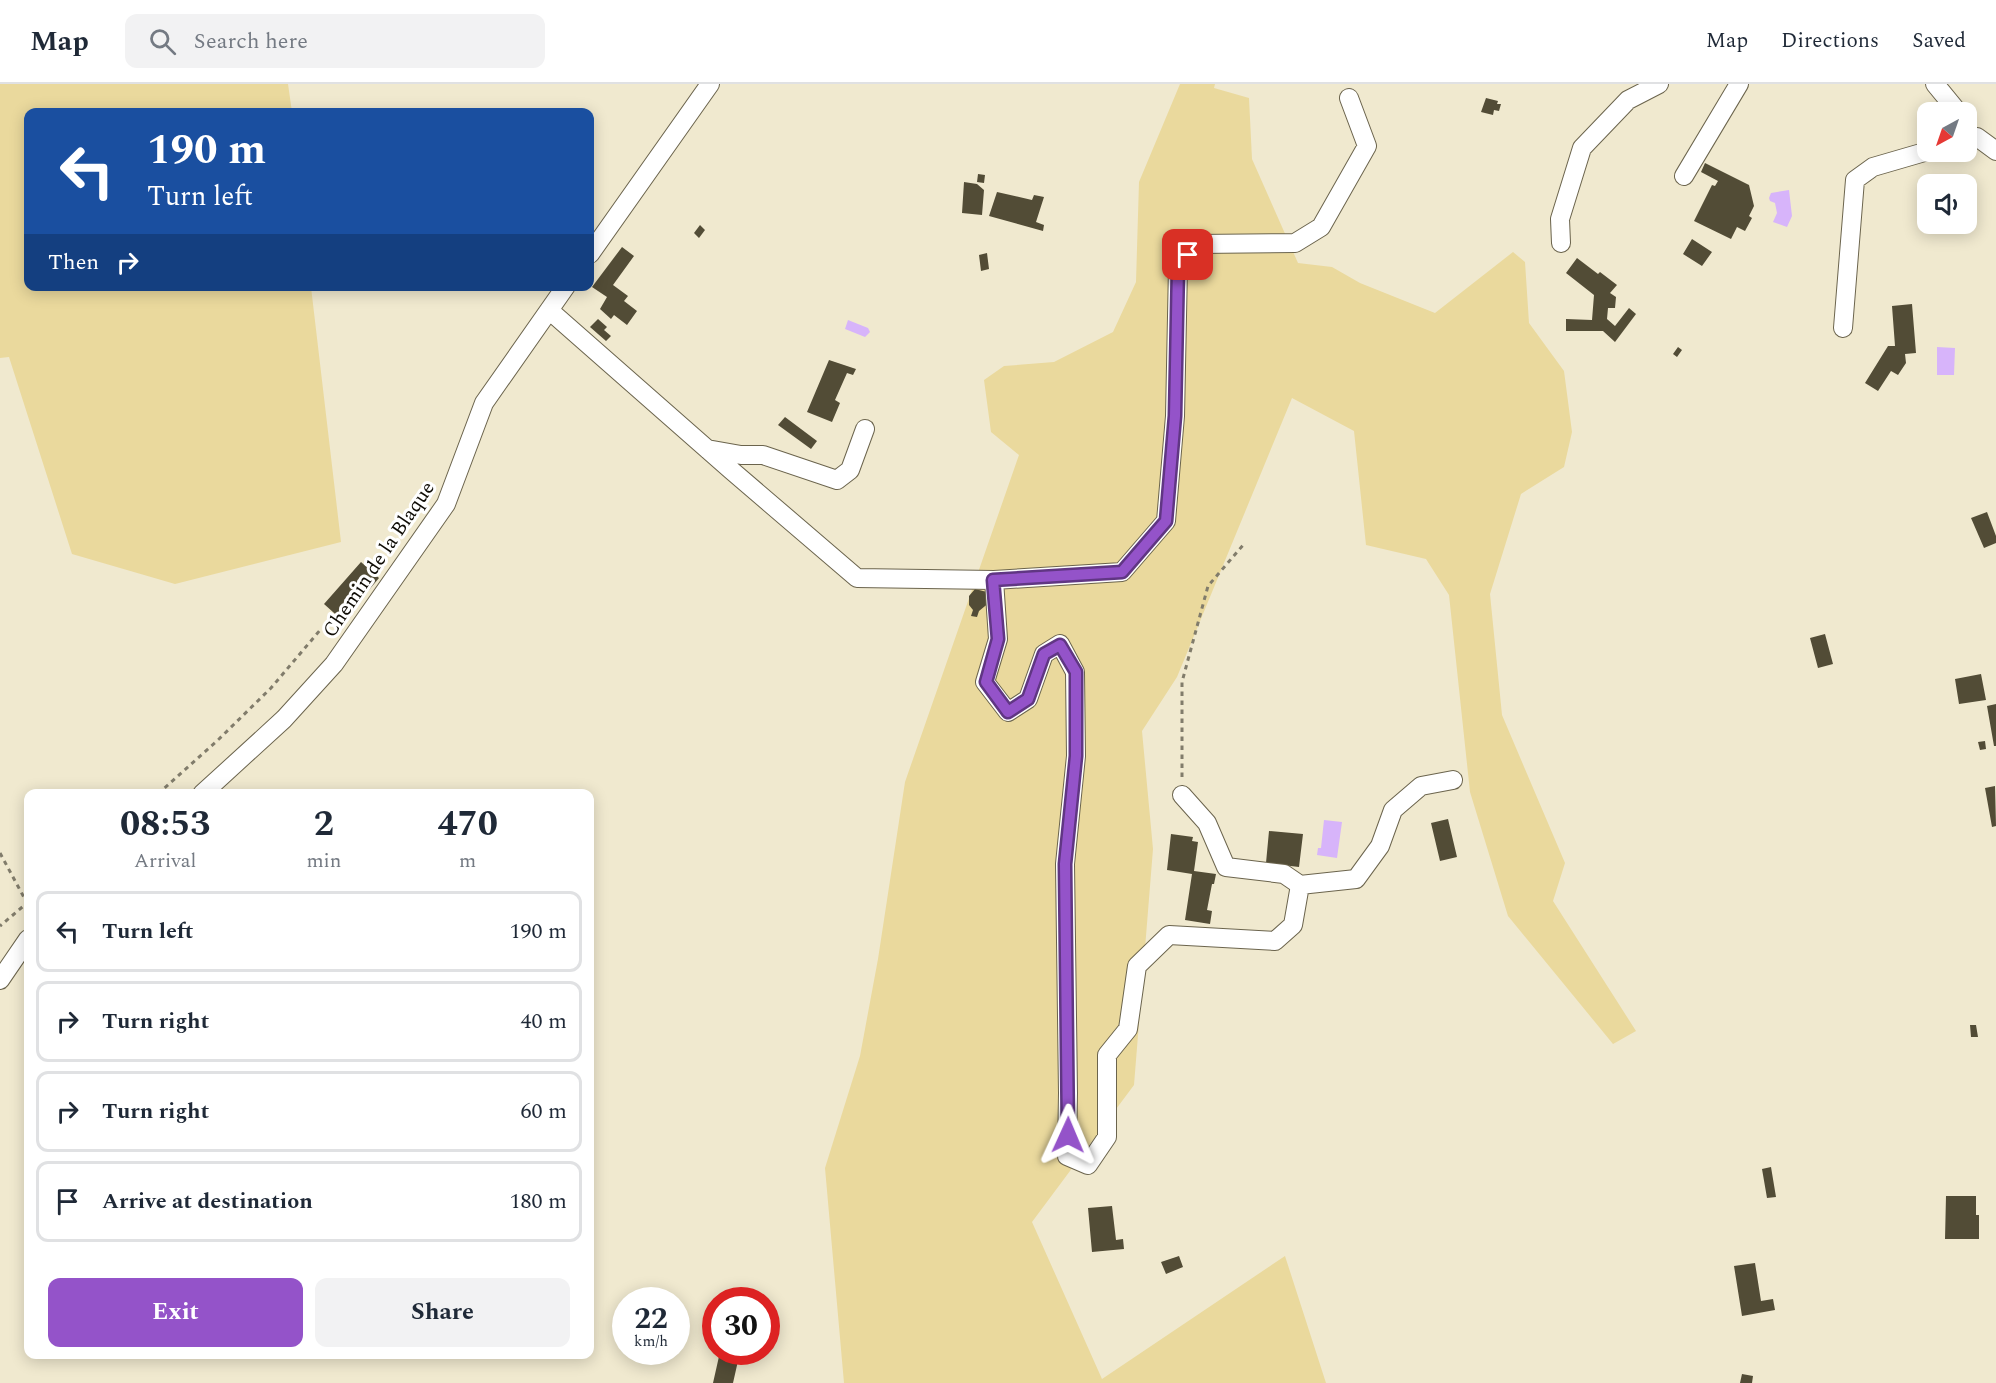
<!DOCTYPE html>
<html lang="en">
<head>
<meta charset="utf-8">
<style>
  body { margin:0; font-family:Spectral,serif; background:#f2f2f3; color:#1f2937; height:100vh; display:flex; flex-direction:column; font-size:22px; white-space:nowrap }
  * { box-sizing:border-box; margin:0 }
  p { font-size:20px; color:#747a83 }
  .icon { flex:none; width:33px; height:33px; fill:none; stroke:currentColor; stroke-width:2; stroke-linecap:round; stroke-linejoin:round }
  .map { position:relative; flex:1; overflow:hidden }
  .panel { position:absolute; left:24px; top:705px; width:570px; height:570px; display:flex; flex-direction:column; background:#fff; border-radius:12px; box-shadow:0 3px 15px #0003 }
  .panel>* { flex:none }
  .hud { position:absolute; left:24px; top:24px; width:570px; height:183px; border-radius:12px; box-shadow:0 3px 15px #0003; background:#1a4fa0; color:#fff; overflow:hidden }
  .needle { width:39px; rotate:220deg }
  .controls { position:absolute; left:1917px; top:18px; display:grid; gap:12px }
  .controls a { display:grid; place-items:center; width:60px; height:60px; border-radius:12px; background:#fff; box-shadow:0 3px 15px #0003; font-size:30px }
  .speed { position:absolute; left:612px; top:1203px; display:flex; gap:12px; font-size:30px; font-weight:700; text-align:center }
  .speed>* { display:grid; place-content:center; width:78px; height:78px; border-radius:50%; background:#fff; box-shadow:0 3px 15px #0003; line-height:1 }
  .speed small { font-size:15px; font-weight:400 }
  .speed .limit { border:9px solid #d22; background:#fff; color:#111 }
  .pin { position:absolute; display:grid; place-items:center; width:51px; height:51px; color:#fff; margin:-26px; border-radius:12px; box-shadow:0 3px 9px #0006 }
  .me { position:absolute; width:66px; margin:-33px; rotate:1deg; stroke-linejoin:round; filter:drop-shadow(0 0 4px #0008) }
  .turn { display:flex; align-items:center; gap:21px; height:126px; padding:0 24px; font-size:27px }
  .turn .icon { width:78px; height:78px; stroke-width:2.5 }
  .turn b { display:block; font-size:42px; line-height:51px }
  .then { display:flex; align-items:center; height:57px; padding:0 24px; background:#0003; gap:12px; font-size:22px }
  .eta { display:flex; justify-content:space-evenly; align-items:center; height:102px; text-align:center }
  .eta b { font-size:36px; font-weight:700; line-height:42px }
  .button { display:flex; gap:12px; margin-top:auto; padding:12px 24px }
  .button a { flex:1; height:69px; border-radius:12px; background:#9453c9; color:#fff; font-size:24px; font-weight:700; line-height:69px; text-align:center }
  .button a+a { background:#f2f2f3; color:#1f2937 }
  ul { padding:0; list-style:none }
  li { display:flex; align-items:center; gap:18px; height:81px; margin:0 12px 9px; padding:0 12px; border:3px solid #e0e1e3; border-radius:12px }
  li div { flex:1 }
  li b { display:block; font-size:22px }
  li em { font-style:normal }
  header { display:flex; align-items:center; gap:36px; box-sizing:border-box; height:84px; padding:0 30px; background:#fff; border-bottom:2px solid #e0e1e3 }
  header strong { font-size:28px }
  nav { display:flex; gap:33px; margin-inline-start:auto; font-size:21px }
  .search { width:420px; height:54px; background:#f2f2f3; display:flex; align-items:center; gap:15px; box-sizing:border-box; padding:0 21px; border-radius:12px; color:#747a83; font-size:22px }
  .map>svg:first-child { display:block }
  .green { fill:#ead99d }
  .water { fill:#d7b4fa }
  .building { fill:#524c36 }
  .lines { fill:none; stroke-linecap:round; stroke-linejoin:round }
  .minor-casing { stroke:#6b644d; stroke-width:20 }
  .path { stroke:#817c6b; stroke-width:3; stroke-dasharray:4.5 4.5; stroke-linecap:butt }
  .minor { stroke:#fff; stroke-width:18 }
  .route-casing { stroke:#603683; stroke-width:15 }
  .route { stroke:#9453c9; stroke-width:10 }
  .labels { text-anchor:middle; stroke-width:6; stroke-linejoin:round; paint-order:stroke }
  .street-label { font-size:20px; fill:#0e0b04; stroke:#fff }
</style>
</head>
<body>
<header>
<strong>Map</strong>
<div class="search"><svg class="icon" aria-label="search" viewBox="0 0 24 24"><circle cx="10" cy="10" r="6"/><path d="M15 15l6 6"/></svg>Search here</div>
<nav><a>Map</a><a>Directions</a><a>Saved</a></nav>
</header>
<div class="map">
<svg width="1996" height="1299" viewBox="0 0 1996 1299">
  <rect width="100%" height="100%" fill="#f0e9cf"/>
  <!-- green -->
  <path class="green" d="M 0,0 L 288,0 L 292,28 L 28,28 L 28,202 L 311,203 L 341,458 L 175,500 L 72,470 L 9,273 L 0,274 Z
    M 1180,0 L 1215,0 L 1214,4 L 1249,14 L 1252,75 L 1298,179 L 1332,183 L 1360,199 L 1435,229 L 1513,168 L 1525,178 L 1529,239 L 1564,287 L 1572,348 L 1564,383 L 1521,410 L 1490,510 L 1502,631 L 1565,779 L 1553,817 L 1636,947 L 1613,960 L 1508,832 L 1470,708 L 1449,511 L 1426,475 L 1366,461 L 1354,347 L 1292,314 L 1177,593 L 1142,647 L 1153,765 L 1134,1001 L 1032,1138 L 1102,1295 L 1285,1172 L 1326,1299 L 844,1299 L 825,1084 L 860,972 L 878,875 L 905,698 L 1019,371 L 991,348 L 984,296 L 1004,282 L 1054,278 L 1113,248 L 1136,198 L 1139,98 Z"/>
  <!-- water -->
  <path class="water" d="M 1789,106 L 1792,132 L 1787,143 L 1773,138 L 1777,129 L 1775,119 L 1770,117 L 1769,114 L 1771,109 Z
    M 848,236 L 868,244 L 870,248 L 865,253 L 845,245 Z
    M 1937,263 L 1955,264 L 1954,291 L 1937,291 Z
    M 1324,736 L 1342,738 L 1337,774 L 1317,771 L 1318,764 L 1321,764 Z"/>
  <!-- building -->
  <path class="building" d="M 1486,14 L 1498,17 L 1497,20 L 1501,20 L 1499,27 L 1494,26 L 1493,31 L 1481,28 Z
    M 1705,79 L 1749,101 L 1754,122 L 1749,132 L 1752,134 L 1745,147 L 1737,143 L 1731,155 L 1694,137 L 1712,101 L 1715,102 L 1718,97 L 1701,88 Z
    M 978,90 L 985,91 L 984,99 L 977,98 Z
    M 964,98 L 977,100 L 984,106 L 982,131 L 962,129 Z
    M 997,108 L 1032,116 L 1034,111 L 1044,113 L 1036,138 L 1044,141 L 1043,147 L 989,132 Z
    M 700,141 L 705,146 L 699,154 L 694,149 Z
    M 1692,155 L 1712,168 L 1702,182 L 1683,170 Z
    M 622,163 L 634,172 L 613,201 L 628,212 L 624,217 L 637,227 L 627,241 L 614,231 L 611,235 L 600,225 L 607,213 L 592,203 Z
    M 987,169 L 989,185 L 981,187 L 979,171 Z
    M 1577,174 L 1598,190 L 1600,188 L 1617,201 L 1610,209 L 1616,213 L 1615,224 L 1608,224 L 1607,235 L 1615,242 L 1629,224 L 1636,230 L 1615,258 L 1603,247 L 1566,247 L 1566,235 L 1592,236 L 1594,211 L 1566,189 Z
    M 1912,220 L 1916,269 L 1905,270 L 1906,279 L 1898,291 L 1891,287 L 1878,307 L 1865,299 L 1888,262 L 1895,262 L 1892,222 Z
    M 598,235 L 607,243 L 604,246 L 611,252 L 606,257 L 590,243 Z
    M 1678,263 L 1682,266 L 1677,273 L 1673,270 Z
    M 829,276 L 856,285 L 853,291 L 847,289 L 835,316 L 840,319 L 832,338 L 807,328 Z
    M 785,333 L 817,357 L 811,365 L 778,341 Z
    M 1987,428 L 1996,452 L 1996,459 L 1984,464 L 1971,434 Z
    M 361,478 L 379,494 L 343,537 L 324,520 Z
    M 975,505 L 987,508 L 990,518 L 979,527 L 977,533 L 971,532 L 973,526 L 969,521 L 969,512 Z
    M 1825,550 L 1833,580 L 1818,584 L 1810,554 Z
    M 1981,590 L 1986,616 L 1959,620 L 1955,595 Z
    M 1996,620 L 1996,662 L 1994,662 L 1987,622 Z
    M 1985,657 L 1986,665 L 1980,666 L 1978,658 Z
    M 1995,702 L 1996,742 L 1992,743 L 1985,704 Z
    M 1448,735 L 1457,773 L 1440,777 L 1431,739 Z
    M 1269,747 L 1303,750 L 1299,783 L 1266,779 Z
    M 1171,750 L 1193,753 L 1192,757 L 1198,758 L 1194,787 L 1216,790 L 1214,800 L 1212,800 L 1207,826 L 1212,827 L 1210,840 L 1185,836 L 1192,790 L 1167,786 Z
    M 1970,941 L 1976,941 L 1978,953 L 1971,953 Z
    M 1771,1083 L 1776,1113 L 1767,1114 L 1762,1085 Z
    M 1946,1112 L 1976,1112 L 1976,1131 L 1979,1131 L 1979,1155 L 1945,1155 Z
    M 1112,1122 L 1116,1156 L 1123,1155 L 1124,1165 L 1092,1168 L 1088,1124 Z
    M 1179,1172 L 1183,1183 L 1166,1190 L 1161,1178 Z
    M 1755,1179 L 1761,1217 L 1773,1215 L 1775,1226 L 1742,1232 L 1734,1182 Z
    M 720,1268 L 740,1268 L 733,1299 L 713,1299 Z
    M 1742,1290 L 1753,1292 L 1752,1299 L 1740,1299 Z"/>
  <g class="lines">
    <defs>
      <path id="minor" d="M 1935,0 L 1958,28
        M 1966,56 L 1977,53 L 1996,67
        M 1684,92 L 1739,0
        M 1561,159 L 1560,135 L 1582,64 L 1628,16 L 1659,0
        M 590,170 L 710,0
        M 549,226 L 731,386 L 857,494 L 994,496 L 998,555 L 985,598 L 1008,628 L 1028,615 L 1044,570 L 1060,560 L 1075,588 L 1076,672 L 1065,780 L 1068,1009 L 1067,1072 L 1088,1081 L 1107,1053 L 1107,971 L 1128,945 L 1137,882 L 1169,851 L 1275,857 L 1293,841 L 1300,801 L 1284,790 L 1226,783 L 1207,739 L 1182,711
        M 1843,244 L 1855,96 L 1873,83 L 1928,67
        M 707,365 L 741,371 L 763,371 L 837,396 L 850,386 L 865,345
        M 994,496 L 1122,488 L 1166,437 L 1175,332 L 1178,183 L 1197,160 L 1295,159 L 1321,143 L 1367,62 L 1349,14
        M 202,710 L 284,635 L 334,580 L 446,420 L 484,319 L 566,202
        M 1300,801 L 1356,795 L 1380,762 L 1393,726 L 1421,702 L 1453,696
        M 0,896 L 28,855"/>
    </defs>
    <!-- minor casing -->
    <use href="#minor" class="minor-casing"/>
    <!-- path -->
    <path class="path" d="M 1182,693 L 1182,598 L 1208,502 L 1244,460
      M 158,710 L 219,655 L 271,604 L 321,545
      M 0,769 L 27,819 L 0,842"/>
    <!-- minor -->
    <use href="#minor" class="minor"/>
  </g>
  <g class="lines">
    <defs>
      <path id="route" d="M 1068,1051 L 1065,780 L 1076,672 L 1076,588 L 1060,561 L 1044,570 L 1028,615 L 1008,628 L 986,598 L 998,555 L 993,496 L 1122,488 L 1166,437 L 1175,332 L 1178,183 L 1188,171"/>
    </defs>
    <!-- route casing -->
    <use href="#route" class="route-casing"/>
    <!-- route -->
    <use href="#route" class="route"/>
  </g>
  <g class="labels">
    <!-- street labels -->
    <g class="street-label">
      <text transform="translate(378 475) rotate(-56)" y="7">Chemin de la Blaque</text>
    </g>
  </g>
</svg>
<div class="controls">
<a><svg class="needle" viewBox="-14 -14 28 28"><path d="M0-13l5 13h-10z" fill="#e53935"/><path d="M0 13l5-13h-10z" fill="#747a83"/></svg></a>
<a><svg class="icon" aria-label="sound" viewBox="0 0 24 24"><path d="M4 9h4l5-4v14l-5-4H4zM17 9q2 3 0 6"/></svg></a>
</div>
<div class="speed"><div>22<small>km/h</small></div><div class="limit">30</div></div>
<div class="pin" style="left:1188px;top:171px;background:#d93025"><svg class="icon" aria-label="arrive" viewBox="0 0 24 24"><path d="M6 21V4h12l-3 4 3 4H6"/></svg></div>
<svg class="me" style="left:1068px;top:1051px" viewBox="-20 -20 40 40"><path d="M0-17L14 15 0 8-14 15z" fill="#9453c9" stroke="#fff" stroke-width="4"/></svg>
<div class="hud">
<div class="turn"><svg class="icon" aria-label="left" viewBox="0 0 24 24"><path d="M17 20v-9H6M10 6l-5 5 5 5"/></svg><div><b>190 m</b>Turn left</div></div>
<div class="then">Then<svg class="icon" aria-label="right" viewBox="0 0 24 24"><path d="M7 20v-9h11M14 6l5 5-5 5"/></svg></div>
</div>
<section class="panel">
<div class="eta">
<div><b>08:53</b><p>Arrival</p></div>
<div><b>2</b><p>min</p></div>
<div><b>470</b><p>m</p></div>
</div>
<ul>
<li><svg class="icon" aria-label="left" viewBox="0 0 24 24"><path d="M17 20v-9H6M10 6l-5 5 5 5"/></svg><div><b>Turn left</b></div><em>190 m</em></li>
<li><svg class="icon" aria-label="right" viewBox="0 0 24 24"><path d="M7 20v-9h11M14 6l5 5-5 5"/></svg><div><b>Turn right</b></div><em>40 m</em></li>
<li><svg class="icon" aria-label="right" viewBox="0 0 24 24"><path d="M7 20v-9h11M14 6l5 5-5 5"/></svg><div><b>Turn right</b></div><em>60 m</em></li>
<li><svg class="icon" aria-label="arrive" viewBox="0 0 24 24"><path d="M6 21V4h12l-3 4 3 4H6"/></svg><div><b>Arrive at destination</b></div><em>180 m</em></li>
</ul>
<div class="button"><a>Exit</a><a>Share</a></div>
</section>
</div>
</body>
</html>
